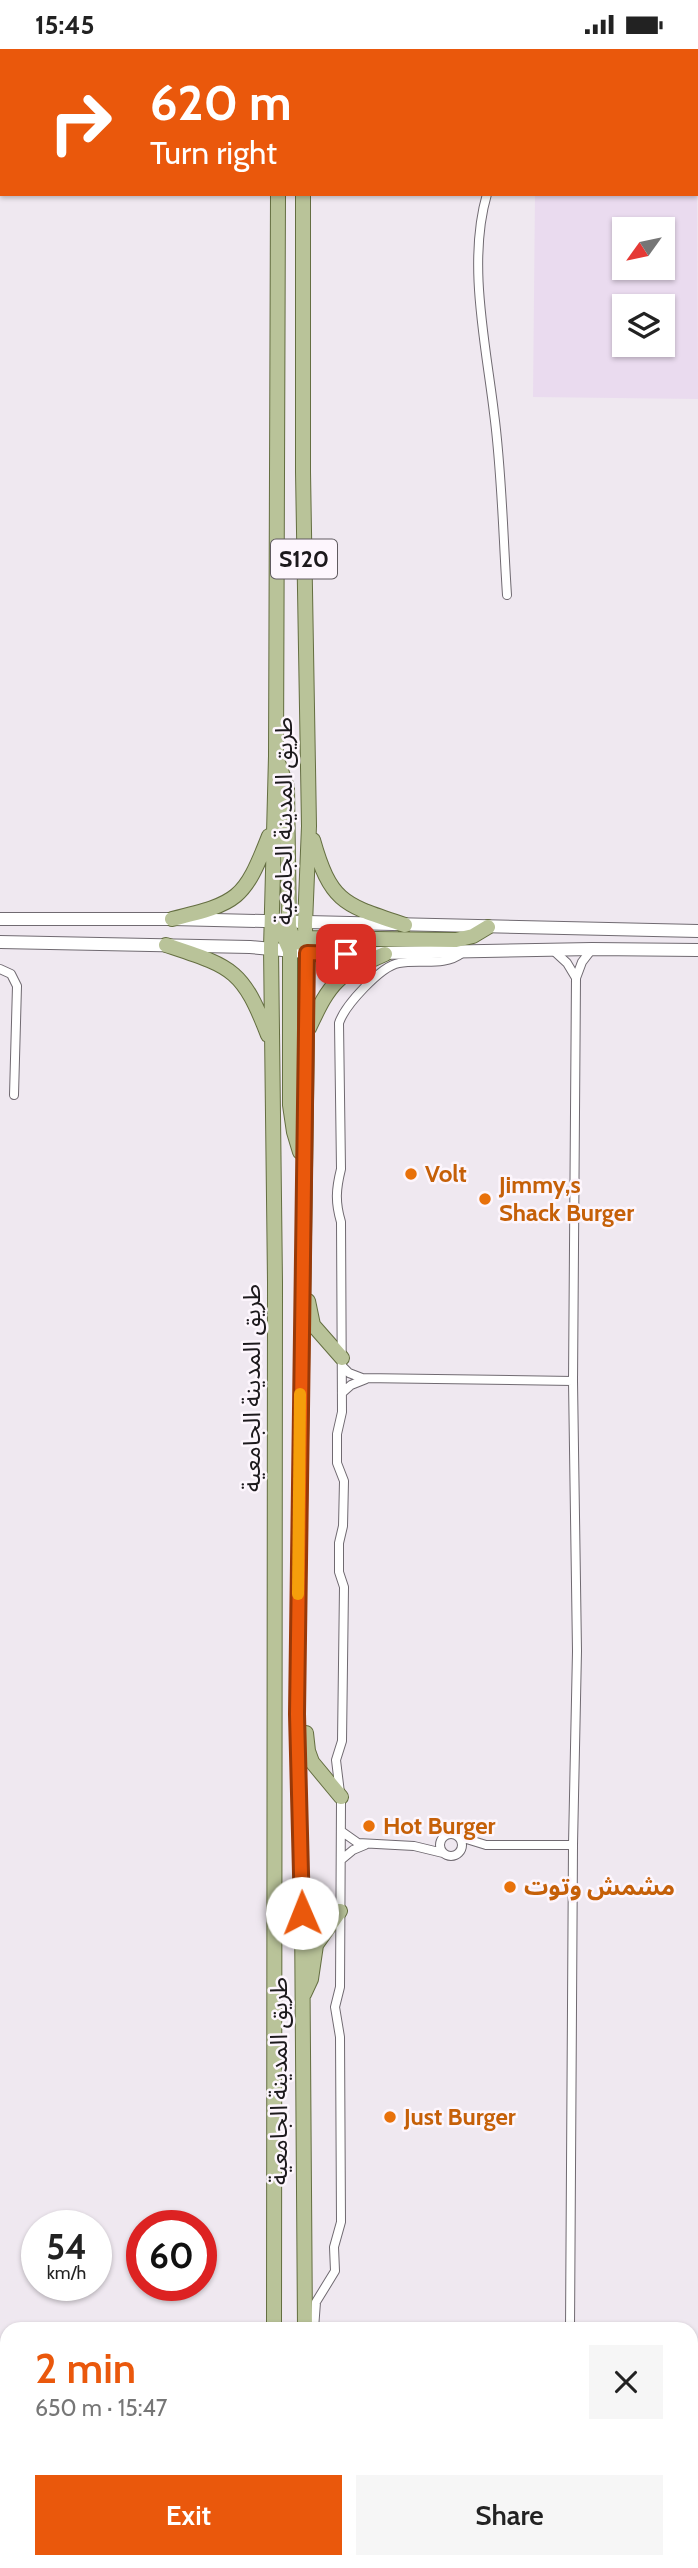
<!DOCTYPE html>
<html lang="en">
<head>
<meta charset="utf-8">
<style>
  body { margin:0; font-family:Cabin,"Noto Sans Arabic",sans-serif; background:#f6f6f6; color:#222; height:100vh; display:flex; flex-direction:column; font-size:26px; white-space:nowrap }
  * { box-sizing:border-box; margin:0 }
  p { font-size:23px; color:#767676 }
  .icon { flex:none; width:38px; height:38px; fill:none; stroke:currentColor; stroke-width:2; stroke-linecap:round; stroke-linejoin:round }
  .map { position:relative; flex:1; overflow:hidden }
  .drawer { position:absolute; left:0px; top:2273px; width:698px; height:247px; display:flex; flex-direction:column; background:#fff; border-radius:21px 21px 0 0; box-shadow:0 2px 5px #0004 }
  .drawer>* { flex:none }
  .hud { position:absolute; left:0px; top:0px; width:698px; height:147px; box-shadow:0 2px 5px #0004; background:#ea580c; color:#fff; overflow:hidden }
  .needle { width:46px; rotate:237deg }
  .tools { position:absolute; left:612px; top:168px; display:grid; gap:14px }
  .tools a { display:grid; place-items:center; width:63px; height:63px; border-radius:0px; background:#fff; box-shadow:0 2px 5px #0004; font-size:35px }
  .speed { position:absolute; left:21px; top:2161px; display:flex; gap:14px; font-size:35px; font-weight:700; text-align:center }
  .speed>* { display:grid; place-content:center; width:91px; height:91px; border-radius:50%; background:#fff; box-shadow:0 2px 5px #0004; line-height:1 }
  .speed small { font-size:18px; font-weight:400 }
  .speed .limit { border:10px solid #d22; background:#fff; color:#111 }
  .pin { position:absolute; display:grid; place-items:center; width:60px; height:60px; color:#fff; margin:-30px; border-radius:14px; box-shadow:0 4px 10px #0006 }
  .me { position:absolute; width:77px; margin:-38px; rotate:359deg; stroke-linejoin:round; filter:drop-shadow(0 0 5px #0008) }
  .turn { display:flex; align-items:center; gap:24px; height:147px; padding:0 35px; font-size:32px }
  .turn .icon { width:91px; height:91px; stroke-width:2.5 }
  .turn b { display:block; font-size:49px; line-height:60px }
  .round { display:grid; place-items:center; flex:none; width:74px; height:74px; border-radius:0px; background:#f6f6f6 }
  .overview { display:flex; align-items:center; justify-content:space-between; height:119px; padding:0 35px }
  h1 { font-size:42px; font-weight:600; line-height:52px; color:#ea580c }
  .action { display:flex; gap:14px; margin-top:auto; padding:14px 35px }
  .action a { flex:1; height:80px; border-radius:0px; background:#ea580c; color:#fff; font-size:28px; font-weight:600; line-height:80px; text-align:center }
  .action a+a { background:#f6f6f6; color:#222 }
  .status { display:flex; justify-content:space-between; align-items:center; height:49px; padding:0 35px; background:#fff; direction:ltr }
  .status svg { height:19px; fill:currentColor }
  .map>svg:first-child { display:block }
  .industrial { fill:#eadbef; fill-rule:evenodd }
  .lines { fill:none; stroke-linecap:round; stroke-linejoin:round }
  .street-casing { stroke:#706a71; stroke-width:10 }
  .secondary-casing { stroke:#706a71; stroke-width:14 }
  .primary-casing { stroke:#646e41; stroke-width:16 }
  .street { stroke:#fff; stroke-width:8 }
  .secondary { stroke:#fff; stroke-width:12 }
  .primary { stroke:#b9c399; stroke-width:14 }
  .route-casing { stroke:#983908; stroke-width:18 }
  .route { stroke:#ea580c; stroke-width:12 }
  .slow { stroke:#f59e0b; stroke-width:12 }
  .food-dot { fill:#e8710a; stroke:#fdf6fd; stroke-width:2.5 }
  .labels { text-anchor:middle; stroke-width:5; stroke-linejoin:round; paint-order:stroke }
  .shield { fill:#fdf6fd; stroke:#605b60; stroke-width:2 }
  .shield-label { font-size:23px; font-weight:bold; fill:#1c191c }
  .street-label { font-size:24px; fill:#1c191c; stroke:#fdf6fd }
  .food-label { font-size:24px; font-weight:bold; fill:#c56008; stroke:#fdf6fd; text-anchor:start }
</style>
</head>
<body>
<div class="status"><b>15:45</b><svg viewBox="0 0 49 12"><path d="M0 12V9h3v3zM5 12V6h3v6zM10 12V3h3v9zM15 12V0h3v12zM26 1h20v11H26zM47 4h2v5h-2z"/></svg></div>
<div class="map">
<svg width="698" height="2519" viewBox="0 0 698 2519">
  <rect width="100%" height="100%" fill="#efe8f0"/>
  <!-- industrial -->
  <path class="industrial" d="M 697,116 L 698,350 L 533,348 L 535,145 L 696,145 ZM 625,180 L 663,180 L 663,219 L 625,219 ZM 625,257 L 663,257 L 663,296 L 625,296 Z"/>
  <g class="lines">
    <defs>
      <path id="street" d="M 696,61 L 698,60
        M 487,145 C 467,213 486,296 494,364 C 502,424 503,486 507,546
        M 554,902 L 567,914 L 576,929
        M 0,920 L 11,925 L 17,937 L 14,1046
        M 342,1317 L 349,1324 L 362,1329 L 573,1332
        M 342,1344 L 351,1336 L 366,1330
        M 341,1782 L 358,1794 L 414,1797 L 443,1804
        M440 1796a11 11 0 1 1 22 0a11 11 0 1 1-22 0Z
        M 460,1788 L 486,1796 L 573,1796
        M 341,1811 L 353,1801 L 365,1796
        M 314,2280 L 316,2253 L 335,2222 L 334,2198 L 341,2173 L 340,1988 L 335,1958 L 340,1938 L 341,1752 L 336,1711 L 342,1692 L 344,1538 L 339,1523 L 339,1494 L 343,1477 L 344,1432 L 337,1414 L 337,1385 L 342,1363 L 341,1173 C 335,1153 336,1140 341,1120 L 339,974 C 345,956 381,917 399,914 C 421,910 444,918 462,904
        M 570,2280 L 573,1796 L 577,1602 L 573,1332 L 576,929 L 582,913 L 592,900"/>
      <path id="secondary" d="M 0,870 L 172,870 L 698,882
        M 0,893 L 250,898 L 327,905 L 592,900 L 698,901
        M 0,2507 L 7,2507
        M 691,2510 L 698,2510
        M 388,2513 L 496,2513"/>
      <path id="primary" d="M 263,0 L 263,2
        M 278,2 L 278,0
        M 303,2 L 303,0
        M 321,2 L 321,0
        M 303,145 L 303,423 L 309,777 L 305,875 L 307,984 L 297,1665 L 302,1864 L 305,2280
        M 276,708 L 287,738 L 289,878 L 295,894
        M 313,791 C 331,855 345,856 405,876
        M 172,870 C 238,854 244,851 269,787
        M 272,873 L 283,886 L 290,902 L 290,1056 L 294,1083 L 300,1103
        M 296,889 L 456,891 L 473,887 L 488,878
        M 166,896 C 232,918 242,919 268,986
        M 309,979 C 331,932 337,926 385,905
        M 308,1252 L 313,1276 L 342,1309
        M 306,1684 L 308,1702 L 312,1713 L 341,1748
        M 304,1945 L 311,1930 L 316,1896 L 340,1862
        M 274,2280 L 275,1233 L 271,899 L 276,707 L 278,145
        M 276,2513 L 282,2519
        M 305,2513 L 305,2519
        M 443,2513 L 445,2515"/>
    </defs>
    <!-- street casing -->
    <use href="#street" class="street-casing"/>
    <!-- secondary casing -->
    <use href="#secondary" class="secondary-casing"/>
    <!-- primary casing -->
    <use href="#primary" class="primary-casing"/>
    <!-- street -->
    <use href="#street" class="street"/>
    <!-- secondary -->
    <use href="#secondary" class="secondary"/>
    <!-- primary -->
    <use href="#primary" class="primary"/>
  </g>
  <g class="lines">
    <defs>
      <path id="route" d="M 302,1864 L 297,1665 L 307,904 L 346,905"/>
    </defs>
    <!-- route casing -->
    <use href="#route" class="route-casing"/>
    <!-- route -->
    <use href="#route" class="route"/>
    <!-- slow -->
    <path class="slow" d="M 298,1545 L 300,1345"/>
  </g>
  <!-- markers -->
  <g class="food-dot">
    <circle cx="411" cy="1125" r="7"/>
    <circle cx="485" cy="1150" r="7"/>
    <circle cx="369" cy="1777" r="7"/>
    <circle cx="510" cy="1838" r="7"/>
    <circle cx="390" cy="2068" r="7"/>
  </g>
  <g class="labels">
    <!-- shield labels -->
    <rect class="shield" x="271" y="490.5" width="66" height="39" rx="5"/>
    <g class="shield-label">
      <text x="304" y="518">S120</text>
    </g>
    <!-- street labels -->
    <g class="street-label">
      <text transform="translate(284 772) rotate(-90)" y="8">طريق المدينة الجامعية</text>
      <text transform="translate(252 1339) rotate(-90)" y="8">طريق المدينة الجامعية</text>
      <text transform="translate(279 2032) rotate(-90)" y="8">طريق المدينة الجامعية</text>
    </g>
    <!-- food labels -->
    <g class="food-label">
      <text x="425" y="1133">Volt</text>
      <text x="499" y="1144">Jimmy,s<tspan x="499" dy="28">Shack Burger</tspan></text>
      <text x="383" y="1785">Hot Burger</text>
      <text x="524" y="1846">مشمش وتوت</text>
      <text x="404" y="2076">Just Burger</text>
    </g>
  </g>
</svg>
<div class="tools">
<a><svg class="needle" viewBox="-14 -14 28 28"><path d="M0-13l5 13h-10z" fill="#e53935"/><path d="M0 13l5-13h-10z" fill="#767676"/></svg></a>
<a><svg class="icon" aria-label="layers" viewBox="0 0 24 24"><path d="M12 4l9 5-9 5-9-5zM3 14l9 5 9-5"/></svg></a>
</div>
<div class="speed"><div>54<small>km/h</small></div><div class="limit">60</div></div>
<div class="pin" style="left:346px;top:905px;background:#d93025"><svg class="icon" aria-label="arrive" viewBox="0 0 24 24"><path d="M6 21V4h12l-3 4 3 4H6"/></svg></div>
<svg class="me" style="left:302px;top:1864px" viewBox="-20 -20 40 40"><circle r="19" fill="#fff"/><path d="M0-13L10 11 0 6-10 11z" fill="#ea580c"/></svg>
<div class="hud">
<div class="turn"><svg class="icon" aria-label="right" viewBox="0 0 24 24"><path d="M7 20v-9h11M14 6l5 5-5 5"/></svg><div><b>620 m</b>Turn right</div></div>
</div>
<section class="drawer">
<div class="overview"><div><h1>2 min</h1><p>650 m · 15:47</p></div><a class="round"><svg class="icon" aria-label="close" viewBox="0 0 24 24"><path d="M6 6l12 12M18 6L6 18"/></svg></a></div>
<div class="action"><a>Exit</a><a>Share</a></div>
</section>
</div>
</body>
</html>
